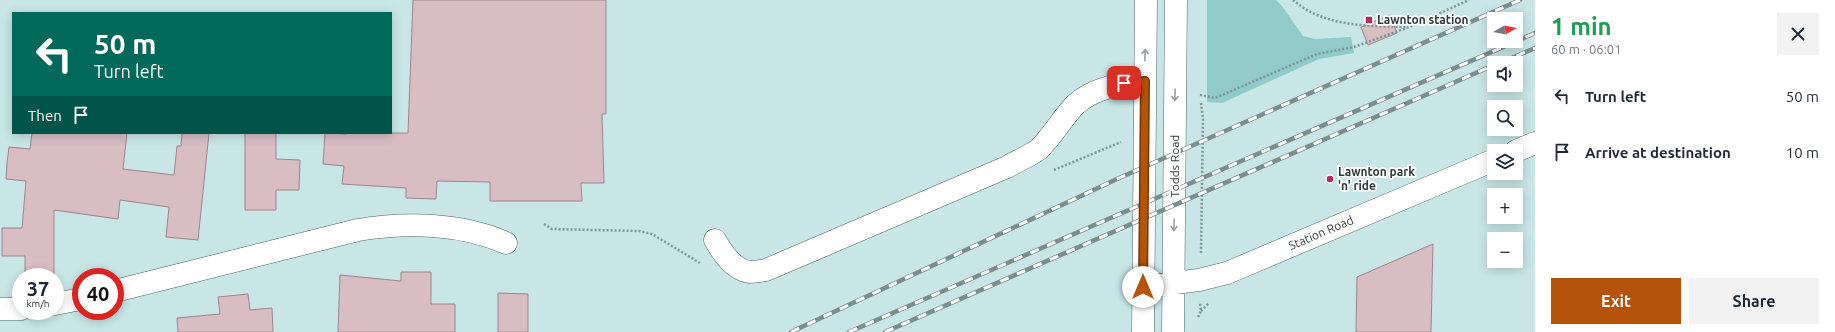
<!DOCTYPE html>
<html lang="en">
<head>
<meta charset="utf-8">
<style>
  body { margin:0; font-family:Ubuntu,sans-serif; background:#f2f2f3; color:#1f2937; height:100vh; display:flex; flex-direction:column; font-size:15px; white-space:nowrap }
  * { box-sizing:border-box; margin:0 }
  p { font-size:13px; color:#747a83 }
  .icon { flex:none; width:22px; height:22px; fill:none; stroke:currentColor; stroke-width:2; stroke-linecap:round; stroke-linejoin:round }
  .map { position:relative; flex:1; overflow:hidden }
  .details { display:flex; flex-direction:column; background:#fff; width:300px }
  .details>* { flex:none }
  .banner { position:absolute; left:12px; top:12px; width:380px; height:122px; border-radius:0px; box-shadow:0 2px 10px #0003; background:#00695c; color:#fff; overflow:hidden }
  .needle { width:26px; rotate:81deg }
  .tools { position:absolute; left:1487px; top:12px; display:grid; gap:8px }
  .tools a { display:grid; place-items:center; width:36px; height:36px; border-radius:0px; background:#fff; box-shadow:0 2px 10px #0003; font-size:20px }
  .speed { position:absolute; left:12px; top:268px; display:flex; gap:8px; font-size:20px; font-weight:700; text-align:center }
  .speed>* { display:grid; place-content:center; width:52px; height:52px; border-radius:50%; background:#fff; box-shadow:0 2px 10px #0003; line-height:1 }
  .speed small { font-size:10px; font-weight:400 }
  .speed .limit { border:6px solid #d22; background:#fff; color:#111 }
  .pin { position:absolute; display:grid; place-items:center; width:34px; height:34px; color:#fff; margin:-17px; border-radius:8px; box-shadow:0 2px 6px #0006 }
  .me { position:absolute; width:44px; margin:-22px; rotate:0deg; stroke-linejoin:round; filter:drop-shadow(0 0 3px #0008) }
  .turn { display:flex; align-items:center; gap:14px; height:84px; padding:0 16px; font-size:18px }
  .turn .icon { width:52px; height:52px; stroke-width:2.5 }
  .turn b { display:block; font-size:28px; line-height:34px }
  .then { display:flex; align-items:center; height:38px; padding:0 16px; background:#0003; gap:8px; font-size:15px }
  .round { display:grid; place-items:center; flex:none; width:42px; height:42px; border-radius:0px; background:#f2f2f3 }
  .head { display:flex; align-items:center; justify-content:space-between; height:68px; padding:0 16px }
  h1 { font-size:24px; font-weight:700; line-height:30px; color:#1e9e55 }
  .primary-button { display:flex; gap:8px; margin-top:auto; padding:8px 16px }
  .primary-button a { flex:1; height:46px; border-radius:0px; background:#b45309; color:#fff; font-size:16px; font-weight:700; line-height:46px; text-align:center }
  .primary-button a+a { background:#f2f2f3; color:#1f2937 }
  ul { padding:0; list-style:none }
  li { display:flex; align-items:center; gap:12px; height:56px; padding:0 16px }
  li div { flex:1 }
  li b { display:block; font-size:15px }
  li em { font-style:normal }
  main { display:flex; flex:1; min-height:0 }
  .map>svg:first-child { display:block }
  .green { fill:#90cacb }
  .building { fill:#d8bdc3; stroke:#9d848a }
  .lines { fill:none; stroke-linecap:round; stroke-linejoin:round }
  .minor-casing { stroke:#4a6565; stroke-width:23 }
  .path { stroke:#7f9595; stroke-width:2.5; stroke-dasharray:2 2; stroke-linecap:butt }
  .minor { stroke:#fff; stroke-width:22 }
  .rail-casing { stroke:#7a8e8e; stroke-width:4.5 }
  .rail { stroke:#fff; stroke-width:3; stroke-dasharray:9; stroke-linecap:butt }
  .oneway { stroke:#989e9e }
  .route-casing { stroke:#753606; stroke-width:10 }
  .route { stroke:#b45309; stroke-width:7 }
  .poi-dot { fill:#b72a60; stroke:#fff; stroke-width:1.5 }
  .labels { text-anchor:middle; stroke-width:3.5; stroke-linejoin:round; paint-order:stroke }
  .poi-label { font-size:12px; font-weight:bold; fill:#303c3c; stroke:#fff; text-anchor:start }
  .street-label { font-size:12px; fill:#303c3c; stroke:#fff }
</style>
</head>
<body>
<main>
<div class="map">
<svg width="1535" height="332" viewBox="0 0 1535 332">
  <rect width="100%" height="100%" fill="#c8e6e6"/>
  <!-- green -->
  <path class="green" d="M 1207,0 L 1276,0 L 1282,6 L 1303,36 L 1315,39 L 1351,37 L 1354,53 L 1319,59 L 1222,103 L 1207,102 Z"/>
  <!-- building -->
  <path class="building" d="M 413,0 L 606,0 L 606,114 L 602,114 L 604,183 L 581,183 L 582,201 L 490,201 L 490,182 L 437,181 L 436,199 L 406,198 L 406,188 L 342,184 L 344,166 L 323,164 L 325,133 L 346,134 L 346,133 L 408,133 Z
    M 1390,15 L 1397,33 L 1368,45 L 1361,27 Z
    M 32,133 L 127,133 L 123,169 L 174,175 L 177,146 L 181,146 L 182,133 L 209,133 L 198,240 L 166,237 L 169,207 L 120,200 L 118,219 L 54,210 L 54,277 L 25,277 L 25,256 L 2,256 L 2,228 L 22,228 L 26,181 L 6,179 L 7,163 L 9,147 L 30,149 Z
    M 245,133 L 276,133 L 276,159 L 300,160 L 299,190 L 276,190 L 276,210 L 245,210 Z
    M 1433,244 L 1431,332 L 1356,332 L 1357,277 Z
    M 401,272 L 431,272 L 431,304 L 455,304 L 455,332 L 338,332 L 340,275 L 401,281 Z
    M 498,293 L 528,294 L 528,332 L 498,332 Z
    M 248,294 L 250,310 L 272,308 L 273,332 L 178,332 L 177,318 L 220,314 L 218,297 Z"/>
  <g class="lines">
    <defs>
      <path id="minor" d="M 1516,151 L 1535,143
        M 715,240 C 722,252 733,270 750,272 C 755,272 761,271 766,270 L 1007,167 C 1017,161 1030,156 1039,149 C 1053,136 1062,118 1076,104 C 1094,88 1121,83 1145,81
        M 1143,287 L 1199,280 L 1227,273 L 1494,160
        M 115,291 L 358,230 C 406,222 461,223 506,243
        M 55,304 L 81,299
        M 0,309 L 21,309
        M 1143,332 L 1146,0
        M 1173,332 L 1176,0"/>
    </defs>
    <!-- minor casing -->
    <use href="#minor" class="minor-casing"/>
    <!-- path -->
    <path class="path" d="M 1293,0 C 1324,27 1368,26 1406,27
      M 1200,95 L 1215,98 L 1317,54 L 1354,47 L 1409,27 L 1469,0
      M 1201,103 L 1203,119 L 1201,254
      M 1054,170 L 1121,142
      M 544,224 L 552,229 L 639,231 L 652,234 L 700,263
      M 1201,311 L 1209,303
      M 1198,317 L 1201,311 L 1200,303"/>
    <!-- minor -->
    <use href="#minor" class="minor"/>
    <defs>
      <path id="rail" d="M 1500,63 L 1535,48
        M 791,332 L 1117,179 L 1520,0
        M 849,332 L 1535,33
        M 885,332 L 1494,65"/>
    </defs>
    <!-- rail casing -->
    <use href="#rail" class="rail-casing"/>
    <!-- rail -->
    <use href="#rail" class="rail"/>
  </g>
  <!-- one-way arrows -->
  <defs><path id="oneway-shaft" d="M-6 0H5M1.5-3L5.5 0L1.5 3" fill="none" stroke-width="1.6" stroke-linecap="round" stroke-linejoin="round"/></defs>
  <g class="oneway">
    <use href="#oneway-shaft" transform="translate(1145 55) rotate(-89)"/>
    <use href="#oneway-shaft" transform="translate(1175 95) rotate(91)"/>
    <use href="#oneway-shaft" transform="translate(1174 225) rotate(92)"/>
  </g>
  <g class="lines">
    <defs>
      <path id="route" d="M 1124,83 L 1145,81 L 1143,287"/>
    </defs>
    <!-- route casing -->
    <use href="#route" class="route-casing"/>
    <!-- route -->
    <use href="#route" class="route"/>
  </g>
  <!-- markers -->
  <g class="poi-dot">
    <rect x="1365" y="16" width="8" height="8" rx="2"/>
    <circle cx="1330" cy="179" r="4"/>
  </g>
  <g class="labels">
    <!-- poi labels -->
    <g class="poi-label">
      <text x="1377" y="24">Lawnton station</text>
      <text x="1338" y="176">Lawnton park<tspan x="1338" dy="14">'n' ride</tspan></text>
    </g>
    <!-- street labels -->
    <g class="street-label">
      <text transform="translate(1175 166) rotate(-90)" y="4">Todds Road</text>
      <text transform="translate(1321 233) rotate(-23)" y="4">Station Road</text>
    </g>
  </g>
</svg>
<div class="tools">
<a><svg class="needle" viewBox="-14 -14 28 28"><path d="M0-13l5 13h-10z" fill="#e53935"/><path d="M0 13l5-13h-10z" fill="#747a83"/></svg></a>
<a><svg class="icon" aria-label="sound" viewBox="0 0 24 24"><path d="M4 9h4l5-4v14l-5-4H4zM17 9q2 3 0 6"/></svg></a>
<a><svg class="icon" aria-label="search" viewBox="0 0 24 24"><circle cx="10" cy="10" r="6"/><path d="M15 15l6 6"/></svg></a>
<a><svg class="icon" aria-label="layers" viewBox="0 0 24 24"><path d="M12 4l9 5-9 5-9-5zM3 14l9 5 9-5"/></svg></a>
<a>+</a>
<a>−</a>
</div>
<div class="speed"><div>37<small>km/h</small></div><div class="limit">40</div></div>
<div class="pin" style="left:1124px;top:83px;background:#d93025"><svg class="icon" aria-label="arrive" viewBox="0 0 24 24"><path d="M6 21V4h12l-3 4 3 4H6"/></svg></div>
<svg class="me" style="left:1143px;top:287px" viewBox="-20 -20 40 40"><circle r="19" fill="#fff"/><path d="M0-13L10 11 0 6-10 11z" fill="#b45309"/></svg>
<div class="banner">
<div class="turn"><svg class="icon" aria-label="left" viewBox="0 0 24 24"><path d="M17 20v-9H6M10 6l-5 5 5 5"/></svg><div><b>50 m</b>Turn left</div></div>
<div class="then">Then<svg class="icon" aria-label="arrive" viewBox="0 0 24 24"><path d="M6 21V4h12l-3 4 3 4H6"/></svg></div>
</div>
</div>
<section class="details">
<div class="head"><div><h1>1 min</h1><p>60 m · 06:01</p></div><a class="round"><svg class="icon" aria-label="close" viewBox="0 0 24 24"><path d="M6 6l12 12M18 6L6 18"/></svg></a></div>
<ul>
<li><svg class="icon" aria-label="left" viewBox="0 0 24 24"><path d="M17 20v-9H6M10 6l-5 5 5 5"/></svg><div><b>Turn left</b></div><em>50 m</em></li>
<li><svg class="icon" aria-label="arrive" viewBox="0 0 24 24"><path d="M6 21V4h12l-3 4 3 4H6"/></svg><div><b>Arrive at destination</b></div><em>10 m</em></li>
</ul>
<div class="primary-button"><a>Exit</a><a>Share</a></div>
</section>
</main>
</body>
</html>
